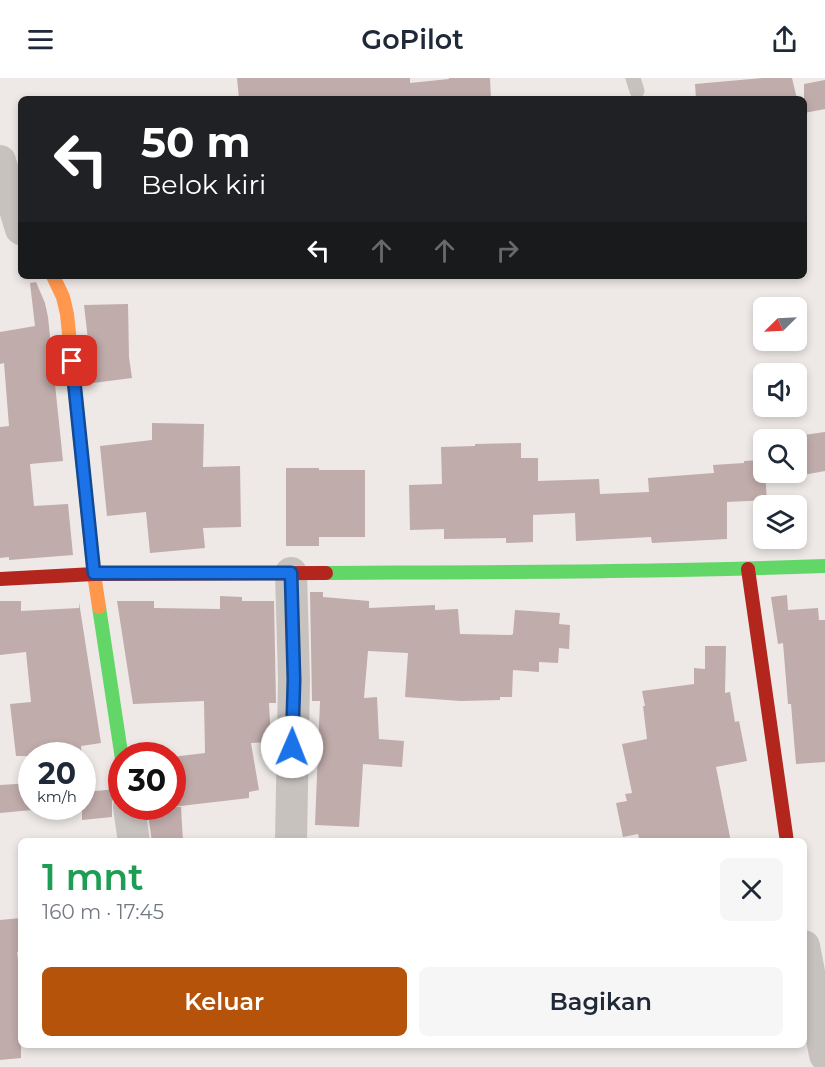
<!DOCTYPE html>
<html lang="id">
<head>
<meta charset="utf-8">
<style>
  body { margin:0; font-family:Montserrat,sans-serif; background:#f6f6f7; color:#1f2937; height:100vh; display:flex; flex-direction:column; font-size:22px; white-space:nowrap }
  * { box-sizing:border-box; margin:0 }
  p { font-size:20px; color:#747a83 }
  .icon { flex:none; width:33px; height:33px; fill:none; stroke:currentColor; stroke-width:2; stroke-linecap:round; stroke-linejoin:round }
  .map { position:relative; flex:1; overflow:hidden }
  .details { position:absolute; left:18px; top:760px; width:789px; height:210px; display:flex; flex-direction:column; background:#fff; border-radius:9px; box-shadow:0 3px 9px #0003 }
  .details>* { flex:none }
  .top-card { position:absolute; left:18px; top:18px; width:789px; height:183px; border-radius:9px; box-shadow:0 3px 9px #0003; background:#202124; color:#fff; overflow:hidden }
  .needle { width:39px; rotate:246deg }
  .tools { position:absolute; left:753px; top:219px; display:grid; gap:12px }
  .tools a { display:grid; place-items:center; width:54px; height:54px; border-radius:9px; background:#fff; box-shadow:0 3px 9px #0003; font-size:30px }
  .speed { position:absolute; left:18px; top:664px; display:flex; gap:12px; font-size:30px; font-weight:700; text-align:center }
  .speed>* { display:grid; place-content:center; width:78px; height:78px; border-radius:50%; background:#fff; box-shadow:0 3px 9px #0003; line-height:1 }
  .speed small { font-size:15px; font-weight:400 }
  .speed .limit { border:9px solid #d22; background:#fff; color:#111 }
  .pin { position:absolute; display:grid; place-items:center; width:51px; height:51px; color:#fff; margin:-26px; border-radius:12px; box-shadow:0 3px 9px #0006 }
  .me { position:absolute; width:66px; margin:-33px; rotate:1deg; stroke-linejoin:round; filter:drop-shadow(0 0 4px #0008) }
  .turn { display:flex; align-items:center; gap:21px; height:126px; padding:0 24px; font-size:27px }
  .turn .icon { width:78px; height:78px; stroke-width:2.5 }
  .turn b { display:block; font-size:42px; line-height:51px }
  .lanes { display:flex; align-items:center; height:57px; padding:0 24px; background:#0003; justify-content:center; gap:30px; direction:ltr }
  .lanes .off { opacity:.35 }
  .round { display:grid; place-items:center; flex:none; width:63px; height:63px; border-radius:9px; background:#f6f6f7 }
  .summary { display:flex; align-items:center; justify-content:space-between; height:102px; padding:0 24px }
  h1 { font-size:36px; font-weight:600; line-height:45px; color:#1e9e55 }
  .cta { display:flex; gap:12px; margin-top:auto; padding:12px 24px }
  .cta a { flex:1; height:69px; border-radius:9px; background:#b45309; color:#fff; font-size:24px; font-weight:600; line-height:69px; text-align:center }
  .cta a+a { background:#f6f6f7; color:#1f2937 }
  header { display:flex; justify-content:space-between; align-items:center; height:78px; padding:0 24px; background:#fff; font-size:27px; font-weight:600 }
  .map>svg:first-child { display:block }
  .building { fill:#c0acaa }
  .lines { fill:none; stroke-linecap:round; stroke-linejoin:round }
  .lane { stroke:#c8c2bf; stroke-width:15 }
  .street { stroke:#c8c2bf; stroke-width:32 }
  .fast { stroke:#63d668; stroke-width:14 }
  .slow { stroke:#ff974d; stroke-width:14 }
  .jam { stroke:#b3261e; stroke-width:14 }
  .route-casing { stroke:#114b97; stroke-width:15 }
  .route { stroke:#1a73e8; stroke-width:10 }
</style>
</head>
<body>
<header><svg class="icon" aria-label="menu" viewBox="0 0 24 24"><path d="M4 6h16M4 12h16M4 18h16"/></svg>GoPilot<svg class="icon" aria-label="share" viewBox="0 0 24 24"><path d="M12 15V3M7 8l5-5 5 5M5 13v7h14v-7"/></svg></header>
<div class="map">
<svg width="825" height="989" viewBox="0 0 825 989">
  <rect width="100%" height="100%" fill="#eee9e6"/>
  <!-- building -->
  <path class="building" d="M 237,0 L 410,0 L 410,5 L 449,1 L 449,0 L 490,0 L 491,21 L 239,21 Z
    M 763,0 L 792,0 L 797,21 L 696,21 L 695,6 Z
    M 825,2 L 825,31 L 804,35 L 804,6 Z
    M 36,204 L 45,225 L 48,239 L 63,383 L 30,386 L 34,428 L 68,426 L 73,477 L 9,482 L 9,479 L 0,480 L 0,349 L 9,348 L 4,285 L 0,286 L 0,254 L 35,248 L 30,205 Z
    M 128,226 L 129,279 L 132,300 L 93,305 L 84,227 Z
    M 152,345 L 204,346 L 203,389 L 240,388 L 241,449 L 203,450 L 205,470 L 150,475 L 146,434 L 107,438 L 100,368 L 152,362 Z
    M 825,354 L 825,393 L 803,397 L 797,358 Z
    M 521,365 L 521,380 L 538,380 L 538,403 L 599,401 L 600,416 L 649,414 L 648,400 L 714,395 L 713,387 L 744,385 L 744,383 L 764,382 L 767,422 L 727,424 L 727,461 L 652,465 L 651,459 L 576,463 L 575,435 L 533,437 L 533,464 L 506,465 L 506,460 L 444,461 L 444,451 L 410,452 L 409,407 L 442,406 L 441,369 L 475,368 L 475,366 Z
    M 286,390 L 319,390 L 319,392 L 365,392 L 365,459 L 319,459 L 319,468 L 286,468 Z
    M 310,514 L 323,514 L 323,519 L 369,523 L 369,530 L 435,527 L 435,532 L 458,531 L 460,556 L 511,557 L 513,556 L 515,532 L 560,535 L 559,546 L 570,547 L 569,571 L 559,570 L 558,585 L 539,584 L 539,594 L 513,592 L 512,619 L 500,619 L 500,622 L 461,623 L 405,619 L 408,575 L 368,573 L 364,620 L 377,619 L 379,661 L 404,663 L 402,689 L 363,686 L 359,749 L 315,747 L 320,623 L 312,623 Z
    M 787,517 L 788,532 L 818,530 L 819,542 L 825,542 L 825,684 L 796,686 L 791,626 L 788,626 L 783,565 L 778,566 L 771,519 Z
    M 220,518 L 242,519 L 242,523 L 274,523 L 276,625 L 269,625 L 271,664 L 251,665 L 259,712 L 249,714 L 249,720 L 172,729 L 172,679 L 205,675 L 204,623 L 133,626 L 117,523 L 154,523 L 154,530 L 220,531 Z
    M 0,523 L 21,523 L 21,533 L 79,530 L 79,524 L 101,665 L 81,668 L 82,678 L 16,678 L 10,626 L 31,624 L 26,574 L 0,577 Z
    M 705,568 L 726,568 L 725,615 L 730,614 L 735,644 L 739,643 L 747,683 L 716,689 L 731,764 L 640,764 L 638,756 L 623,759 L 616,725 L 627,723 L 625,716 L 632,715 L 622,666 L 647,661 L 643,628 L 645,628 L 642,613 L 694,606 L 694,590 L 705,591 Z
    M 32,705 L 32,732 L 0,735 L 0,707 Z
    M 119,711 L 120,714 L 112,723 L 112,739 L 82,742 L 82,714 Z
    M 147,729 L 181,729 L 183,764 L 152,764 Z
    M 21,840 L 21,874 L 17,874 L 21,906 L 21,980 L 0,982 L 0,842 Z"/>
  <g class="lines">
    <!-- lane -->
    <path class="lane" d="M 633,0 L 637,13"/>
    <!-- street -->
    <path class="street" d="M 0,83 L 21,151
      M 129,729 L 134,764
      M 291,764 L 294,602 L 291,495
      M 804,868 L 825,977"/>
    <!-- fast -->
    <path class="fast" d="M 326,495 C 493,494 659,494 825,488
      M 99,529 L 122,681"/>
    <!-- slow -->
    <path class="slow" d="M 53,198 L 63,219 L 67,236 L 94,496 L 99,529"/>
    <!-- jam -->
    <path class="jam" d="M 748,491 L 787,764
      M 0,501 L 94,496 L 326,495"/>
  </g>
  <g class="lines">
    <defs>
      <path id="route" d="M 72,283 L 94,495 L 291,495 L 294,602 L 292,669"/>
    </defs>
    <!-- route casing -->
    <use href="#route" class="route-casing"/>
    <!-- route -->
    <use href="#route" class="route"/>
  </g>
</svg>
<div class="tools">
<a><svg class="needle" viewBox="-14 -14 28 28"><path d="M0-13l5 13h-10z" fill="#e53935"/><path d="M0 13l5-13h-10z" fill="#747a83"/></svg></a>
<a><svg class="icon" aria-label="sound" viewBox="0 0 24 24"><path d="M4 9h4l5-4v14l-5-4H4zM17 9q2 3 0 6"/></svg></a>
<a><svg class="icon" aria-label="search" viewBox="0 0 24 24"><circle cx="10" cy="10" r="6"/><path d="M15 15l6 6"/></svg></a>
<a><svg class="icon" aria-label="layers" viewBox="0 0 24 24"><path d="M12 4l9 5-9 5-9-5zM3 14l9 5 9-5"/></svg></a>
</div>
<div class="speed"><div>20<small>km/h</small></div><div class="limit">30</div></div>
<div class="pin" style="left:72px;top:283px;background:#d93025"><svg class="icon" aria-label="arrive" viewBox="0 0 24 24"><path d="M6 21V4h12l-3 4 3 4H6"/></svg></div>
<svg class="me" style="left:292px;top:669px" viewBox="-20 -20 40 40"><circle r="19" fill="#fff"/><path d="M0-13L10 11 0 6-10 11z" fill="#1a73e8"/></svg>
<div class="top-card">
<div class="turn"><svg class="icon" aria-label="left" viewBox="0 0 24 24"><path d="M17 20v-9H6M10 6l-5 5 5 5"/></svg><div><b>50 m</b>Belok kiri</div></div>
<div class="lanes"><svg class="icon" aria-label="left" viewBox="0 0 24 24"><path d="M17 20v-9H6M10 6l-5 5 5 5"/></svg><svg class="icon off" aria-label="ahead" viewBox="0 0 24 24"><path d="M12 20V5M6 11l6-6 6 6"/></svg><svg class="icon off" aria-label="ahead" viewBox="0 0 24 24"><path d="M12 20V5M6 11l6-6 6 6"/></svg><svg class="icon off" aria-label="right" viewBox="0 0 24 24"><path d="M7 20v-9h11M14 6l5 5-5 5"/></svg></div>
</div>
<section class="details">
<div class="summary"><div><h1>1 mnt</h1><p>160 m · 17:45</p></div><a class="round"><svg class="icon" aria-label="close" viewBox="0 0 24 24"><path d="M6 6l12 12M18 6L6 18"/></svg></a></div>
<div class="cta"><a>Keluar</a><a>Bagikan</a></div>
</section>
</div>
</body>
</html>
